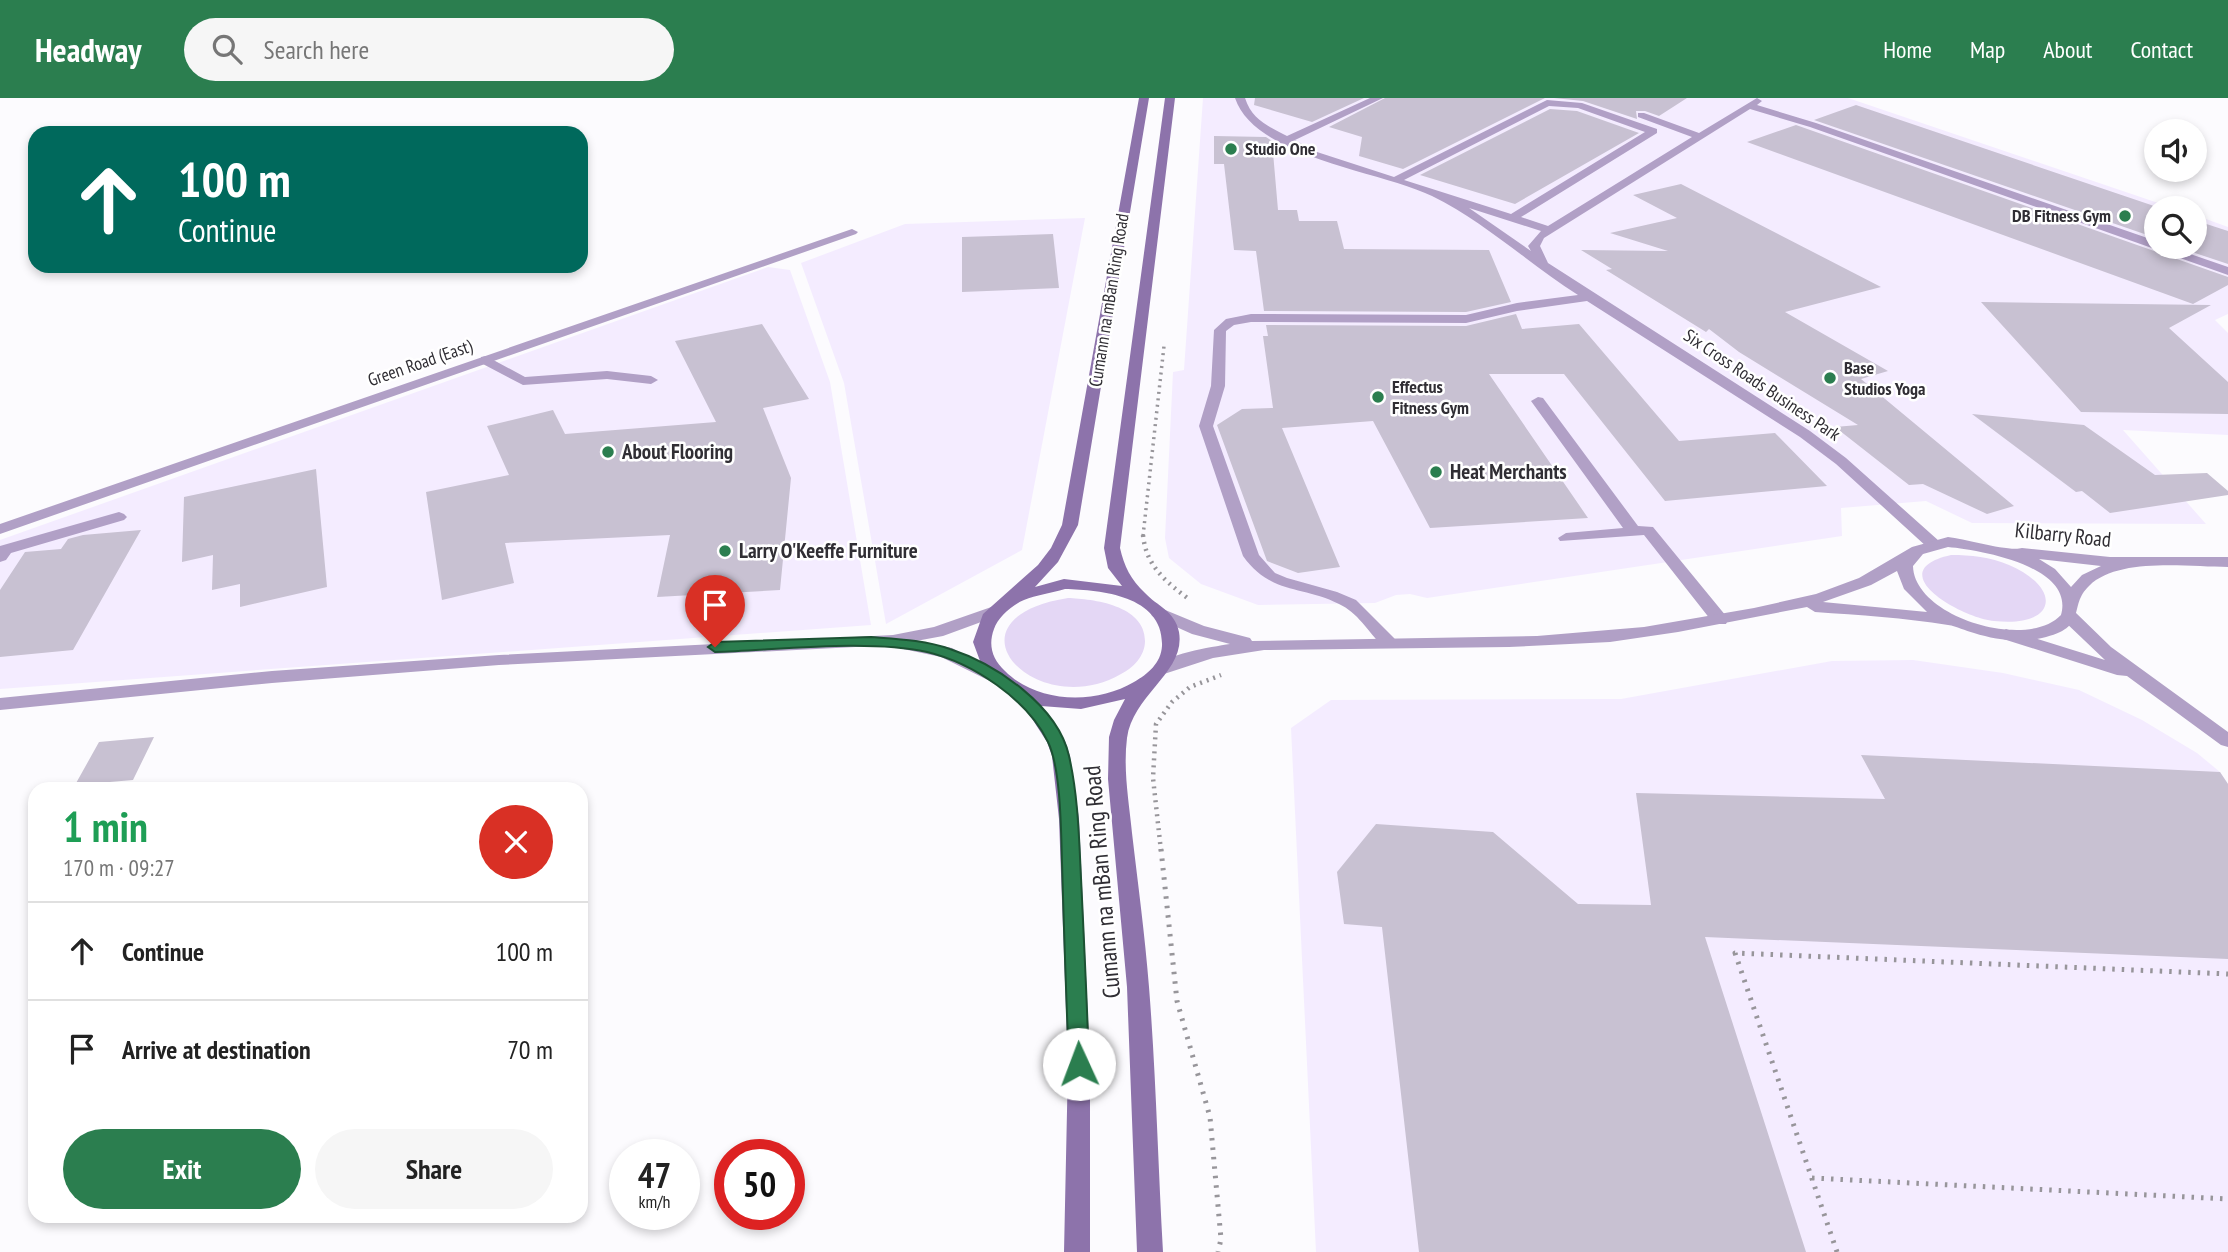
<!DOCTYPE html>
<html lang="en">
<head>
<meta charset="utf-8">
<style>
  body { margin:0; font-family:"PT Sans Narrow",sans-serif; background:#f6f6f6; color:#222; height:100vh; display:flex; flex-direction:column; font-size:26px; white-space:nowrap }
  * { box-sizing:border-box; margin:0 }
  p { font-size:23px; color:#767676 }
  .icon { flex:none; width:38px; height:38px; fill:none; stroke:currentColor; stroke-width:2; stroke-linecap:round; stroke-linejoin:round }
  .map { position:relative; flex:1; overflow:hidden }
  .drawer { position:absolute; left:28px; top:684px; width:560px; height:441px; display:flex; flex-direction:column; background:#fff; border-radius:21px; box-shadow:0 4px 10px #0003 }
  .drawer>* { flex:none }
  .hud { position:absolute; left:28px; top:28px; width:560px; height:147px; border-radius:21px; box-shadow:0 4px 10px #0003; background:#00695c; color:#fff; overflow:hidden }
  .controls { position:absolute; left:2144px; top:21px; display:grid; gap:14px }
  .controls a { display:grid; place-items:center; width:63px; height:63px; border-radius:50%; background:#fff; box-shadow:0 4px 10px #0003; font-size:35px }
  .speed { position:absolute; left:609px; top:1041px; display:flex; gap:14px; font-size:35px; font-weight:700; text-align:center }
  .speed>* { display:grid; place-content:center; width:91px; height:91px; border-radius:50%; background:#fff; box-shadow:0 4px 10px #0003; line-height:1 }
  .speed small { font-size:18px; font-weight:400 }
  .speed .limit { border:10px solid #d22; background:#fff; color:#111 }
  .pin { position:absolute; display:grid; place-items:center; width:60px; height:60px; color:#fff; margin:-72px -30px; border-radius:50% 50% 50% 0; rotate:-45deg; box-shadow:0 0 7px #0007 }
  .pin .icon { rotate:45deg }
  .me { position:absolute; width:77px; margin:-38px; rotate:358deg; stroke-linejoin:round; filter:drop-shadow(0 0 5px #0008) }
  .turn { display:flex; align-items:center; gap:24px; height:147px; padding:0 35px; font-size:32px }
  .turn .icon { width:91px; height:91px; stroke-width:2.5 }
  .turn b { display:block; font-size:49px; line-height:60px }
  .round { display:grid; place-items:center; flex:none; width:74px; height:74px; border-radius:37px; background:#f6f6f6 }
  .headline { display:flex; align-items:center; justify-content:space-between; height:119px; padding:0 35px }
  h1 { font-size:42px; font-weight:700; line-height:52px; color:#1e9e55 }
  .button { display:flex; gap:14px; margin-top:auto; padding:14px 35px }
  .button a { flex:1; height:80px; border-radius:42px; background:#2b7e4f; color:#fff; font-size:28px; font-weight:700; line-height:80px; text-align:center }
  .button a+a { background:#f6f6f6; color:#222 }
  ul { padding:0; list-style:none }
  li { display:flex; align-items:center; gap:21px; height:98px; padding:0 35px; border-top:2px solid #e0e0e0 }
  li div { flex:1 }
  li b { display:block; font-size:26px }
  li em { font-style:normal }
  header { display:flex; align-items:center; gap:42px; box-sizing:border-box; height:98px; padding:0 35px; background:#2b7e4f; color:#fff }
  header strong { font-size:33px }
  nav { display:flex; gap:38px; margin-inline-start:auto; font-size:24px }
  .search { width:490px; height:63px; background:#f6f6f6; display:flex; align-items:center; gap:18px; box-sizing:border-box; padding:0 24px; border-radius:38px; color:#767676; font-size:26px }
  .map>svg:first-child { display:block }
  .built { fill:#f4ecff }
  .green { fill:#e4d7f5 }
  .building { fill:#c8c1d2 }
  .lines { fill:none; stroke-linecap:round; stroke-linejoin:round }
  .path-far2 { stroke:#97959a; stroke-width:3.5; stroke-dasharray:2 4.5; stroke-linecap:butt }
  .path-far1 { stroke:#97959a; stroke-width:4.5; stroke-dasharray:2 5; stroke-linecap:butt }
  .path { stroke:#97959a; stroke-width:5; stroke-dasharray:2.5 7; stroke-linecap:butt }
  .service { fill:#b1a0c6; fill-rule:evenodd }
  .minor { fill:#b1a0c6; fill-rule:evenodd }
  .tertiary { fill:#b1a0c6; fill-rule:evenodd }
  .secondary { fill:#8d73ab; fill-rule:evenodd }
  .route { fill:#2b7e4f; stroke:#1c5233; stroke-width:2 }
  .poi-dot { fill:#2b7e4f; stroke:#fff; stroke-width:2.5 }
  .labels { text-anchor:middle; stroke-width:5; stroke-linejoin:round; paint-order:stroke }
  .far-poi-label { font-size:18px; font-weight:bold; fill:#302e34; stroke:#fff; text-anchor:start }
  .far-street-label { font-size:18px; fill:#302e34; stroke:#fff }
  .poi-label { font-size:21px; font-weight:bold; fill:#302e34; stroke:#fff; text-anchor:start }
  .street-label { font-size:21px; fill:#302e34; stroke:#fff }
  .near-street-label { font-size:24px; fill:#302e34; stroke:#fff }
</style>
</head>
<body>
<header>
<strong>Headway</strong>
<div class="search"><svg class="icon" aria-label="search" viewBox="0 0 24 24"><circle cx="10" cy="10" r="6"/><path d="M15 15l6 6"/></svg>Search here</div>
<nav><a>Home</a><a>Map</a><a>About</a><a>Contact</a></nav>
</header>
<div class="map">
<svg width="2228" height="1154" viewBox="0 0 2228 1154">
  <rect width="100%" height="100%" fill="#fcfbfe"/>
  <!-- built -->
  <path class="built" d="M 1203,0 L 1848,0 L 2173,110 L 2156,110 L 2156,149 L 2194,149 L 2195,117 L 2228,129 L 2228,216 L 2215,222 L 2228,235 L 2228,337 L 2123,332 L 2206,426 L 1972,425 L 1926,403 L 1841,410 L 1842,438 L 1427,500 L 1410,496 L 1396,497 L 1375,505 L 1258,507 L 1201,486 L 1169,460 L 1165,440 L 1173,274 L 1184,272 Z
    M 1085,120 L 1022,452 L 886,526 L 844,285 L 801,165 L 905,126 Z
    M 768,169 L 790,172 L 830,284 L 871,527 L 0,591 L 0,442 Z
    M 1913,562 L 2003,575 L 2079,592 L 2142,622 L 2197,655 L 2220,674 L 2228,686 L 2228,1154 L 1316,1154 L 1291,630 L 1331,602 L 1621,601 L 1832,563 Z"/>
  <!-- green -->
  <path class="green" d="M 1951,457 C 1971,457 1990,459 2009,467 C 2064,491 2056,530 1994,523 C 1961,520 1879,473 1951,457 Z
    M 1068,500 C 1093,501 1145,507 1145,543 C 1145,558 1133,570 1121,576 C 1036,625 937,521 1068,500 Z"/>
  <!-- building -->
  <path class="building" d="M 1255,0 L 1364,0 L 1312,24 L 1254,7 Z
    M 1385,0 L 1545,0 L 1403,71 L 1359,58 L 1362,39 L 1329,29 Z
    M 1554,0 L 1687,0 L 1659,18 L 1645,13 L 1636,13 L 1637,21 L 1583,3 Z
    M 1856,7 L 2160,110 L 2156,110 L 2156,140 L 1814,22 Z
    M 1550,11 L 1577,13 L 1639,35 L 1515,106 L 1420,77 Z
    M 1796,27 L 2228,179 L 2228,187 L 2193,206 L 1747,44 Z
    M 1214,38 L 1266,39 L 1272,43 L 1278,112 L 1297,112 L 1299,123 L 1337,123 L 1344,151 L 1489,152 L 1511,204 L 1466,214 L 1264,213 L 1256,153 L 1234,152 L 1224,66 L 1214,66 Z
    M 1681,86 L 1881,189 L 1785,214 L 1888,273 L 1861,281 L 2014,408 L 1987,416 L 1923,386 L 1909,387 L 1835,329 L 1858,327 L 1739,254 L 1709,231 L 1706,234 L 1606,172 L 1612,171 L 1581,152 L 1668,153 L 1610,135 L 1677,120 L 1633,97 Z
    M 2194,122 L 2228,133 L 2228,166 L 2177,149 L 2194,149 Z
    M 1053,136 L 1059,190 L 962,194 L 962,139 Z
    M 1981,204 L 2211,207 L 2169,230 L 2228,284 L 2228,316 L 2081,314 Z
    M 1516,216 L 1522,231 L 1579,226 L 1679,343 L 1775,335 L 1827,388 L 1665,403 L 1564,276 L 1489,276 L 1588,420 L 1430,430 L 1373,323 L 1282,330 L 1340,469 L 1298,475 L 1267,463 L 1217,327 L 1242,311 L 1273,310 L 1263,238 L 1268,238 L 1266,227 L 1466,228 Z
    M 762,226 L 809,301 L 763,310 L 791,380 L 780,492 L 657,499 L 670,437 L 505,445 L 514,485 L 442,502 L 426,394 L 509,377 L 487,328 L 553,312 L 565,336 L 716,324 L 675,243 Z
    M 1972,316 L 2084,327 L 2155,377 L 2207,375 L 2228,393 L 2228,397 L 2110,415 L 2082,393 L 2076,394 Z
    M 316,371 L 327,489 L 240,509 L 240,486 L 212,492 L 213,457 L 182,464 L 184,399 Z
    M 141,432 L 73,552 L 0,559 L 0,492 L 25,454 L 61,451 L 68,441 L 83,437 Z
    M 154,639 L 133,682 L 75,687 L 99,644 Z
    M 1861,657 L 2220,674 L 2228,686 L 2228,861 L 1705,839 L 1806,1154 L 1419,1154 L 1382,829 L 1344,826 L 1337,774 L 1376,726 L 1493,734 L 1578,806 L 1651,807 L 1636,695 L 1885,701 Z"/>
  <g class="lines">
    <!-- path-far2 -->
    <path class="path-far2" d="M 1143,438 L 1164,248"/>
    <!-- path-far1 -->
    <path class="path-far1" d="M 1143,437 C 1146,468 1166,484 1190,502
      M 1161,753 L 1153,680 L 1156,626 L 1172,604 L 1190,589 L 1221,577"/>
    <!-- path -->
    <path class="path" d="M 1161,751 L 1177,903 L 1210,1019 L 1221,1141 L 1218,1154
      M 1812,1080 L 2228,1101
      M 1837,1154 L 1735,855 L 2228,876"/>
    <!-- service -->
    <path class="service" d="M 1235,0 L 1245,0 C 1252,22 1268,28 1287,38 L 1370,0 L 1383,0 L 1295,42 L 1317,54 L 1394,79 L 1547,2 L 1582,5 L 1657,31 L 1657,35 L 1521,119 L 1548,128 L 1692,39 L 1638,19 L 1638,15 L 1644,15 L 1699,35 L 1757,0 L 1762,3 L 1757,7 L 1816,25 L 2156,143 L 2156,149 L 2170,149 L 2228,169 L 2228,177 L 1810,29 L 1750,11 L 1544,140 L 1540,148 L 1548,165 L 1810,333 L 1846,360 L 1939,443 L 1941,446 L 1939,449 L 1927,449 L 1836,366 L 1800,339 L 1587,203 L 1517,213 L 1466,225 L 1251,224 L 1234,227 L 1226,233 L 1225,288 L 1213,328 L 1259,457 L 1275,475 L 1287,480 L 1337,494 L 1356,502 L 1394,540 L 1397,544 L 1388,549 L 1382,548 C 1369,534 1357,514 1339,506 C 1301,487 1271,497 1243,458 L 1199,328 L 1211,288 L 1214,232 L 1226,221 L 1251,216 L 1466,217 L 1517,205 L 1578,197 C 1529,166 1485,124 1432,98 C 1381,73 1255,60 1235,0 ZM 1549,8 L 1578,10 L 1645,34 L 1511,116 L 1404,82 ZM 1469,110 L 1541,133 L 1528,148 L 1531,153 Z
      M 486,258 L 525,279 L 607,273 L 651,278 L 658,282 L 651,286 L 607,281 L 523,287 L 481,265 L 481,259 Z
      M 1538,299 L 1543,300 L 1638,428 L 1653,429 L 1726,518 L 1728,522 L 1726,526 L 1714,526 L 1644,437 L 1560,443 L 1558,440 L 1566,435 L 1623,430 L 1531,303 Z
      M 119,414 L 124,416 L 127,419 L 124,422 L 11,455 L 6,462 L 0,464 L 0,448 Z"/>
    <!-- minor -->
    <path class="minor" d="M 852,131 L 858,134 L 856,136 L 0,436 L 0,426 Z
      M 2069,513 L 2075,514 L 2111,549 L 2228,634 L 2228,649 L 2221,647 L 2127,578 L 2117,577 L 2000,540 L 1998,536 L 2006,531 L 2105,562 L 2063,522 L 2061,518 L 2063,514 Z"/>
    <!-- tertiary -->
    <path class="tertiary" d="M 1948,439 C 1966,441 2009,454 2022,450 L 2110,459 L 2228,459 L 2228,469 C 2188,469 2118,459 2089,488 C 2067,509 2090,529 2042,540 C 2020,545 1996,542 1974,535 C 1965,533 1957,528 1948,527 C 1905,520 1859,517 1815,514 L 1807,509 L 1678,534 L 1610,544 L 1509,549 L 1264,552 L 1213,560 L 1161,577 L 1152,571 C 1165,556 1211,549 1230,546 L 1192,536 L 1152,518 L 1150,514 L 1152,510 L 1158,509 L 1204,528 L 1250,540 L 1252,543 L 1537,538 L 1644,529 L 1754,510 L 1816,496 L 1859,480 L 1912,449 ZM 1948,449 C 1980,452 2075,468 2061,517 C 2027,553 1914,519 1913,468 L 1923,456 ZM 2039,461 L 2101,468 L 2082,477 L 2071,489 L 2055,471 ZM 1897,473 L 1904,491 L 1927,514 L 1823,504 L 1871,487 Z
      M 997,507 L 1003,508 L 1005,512 L 1003,516 L 943,538 L 916,543 L 952,550 L 1006,578 L 1009,582 L 1000,588 L 941,559 L 903,551 L 895,547 L 499,567 L 272,585 L 0,612 L 0,600 L 272,573 L 499,557 L 893,537 L 934,529 Z"/>
    <!-- secondary -->
    <path class="secondary" d="M 1139,0 L 1149,0 L 1078,427 L 1058,464 L 1035,489 L 1064,481 L 1122,488 L 1108,470 L 1104,450 L 1165,0 L 1175,0 L 1120,450 C 1124,468 1131,482 1145,495 C 1157,508 1175,513 1179,534 C 1186,574 1133,596 1127,640 C 1123,672 1129,704 1132,735 C 1138,786 1145,838 1149,889 C 1156,977 1158,1066 1163,1154 L 1137,1154 L 1127,889 L 1108,681 L 1109,639 L 1114,622 L 1125,601 L 1081,611 L 1041,608 L 1065,643 L 1070,658 L 1079,721 L 1090,966 L 1090,1154 L 1064,1154 L 1068,966 L 1059,721 L 1052,658 L 1047,644 L 1029,616 L 983,571 L 973,544 L 983,516 L 1038,467 L 1051,450 L 1062,427 ZM 1065,491 C 1102,492 1164,498 1162,548 C 1161,565 1148,576 1134,584 C 1095,607 1037,605 1005,573 C 992,561 988,547 994,531 C 998,519 1012,507 1024,502 C 1036,497 1051,495 1065,491 Z"/>
  </g>
  <!-- route -->
  <path class="route" d="M 871,539 C 898,541 925,542 950,551 C 996,566 1058,608 1069,658 C 1078,697 1079,739 1081,780 C 1084,842 1087,904 1089,966 L 1086,973 L 1079,975 L 1072,973 L 1069,966 C 1066,899 1064,832 1062,765 C 1061,733 1061,671 1048,644 C 1027,601 973,565 927,554 C 867,541 779,552 715,554 L 708,549 L 715,544 Z"/>
  <!-- markers -->
  <g class="poi-dot">
    <circle cx="1231" cy="51" r="7"/>
    <circle cx="2125" cy="118" r="7"/>
    <circle cx="1830" cy="280" r="7"/>
    <circle cx="1378" cy="299" r="7"/>
    <circle cx="608" cy="354" r="7"/>
    <circle cx="1436" cy="374" r="7"/>
    <circle cx="725" cy="453" r="7"/>
  </g>
  <g class="labels">
    <!-- far-poi labels -->
    <g class="far-poi-label">
      <text x="1245" y="57">Studio One</text>
      <text x="2111" y="124" text-anchor="end">DB Fitness Gym</text>
      <text x="1844" y="276">Base<tspan x="1844" dy="21">Studios Yoga</tspan></text>
      <text x="1392" y="295">Effectus<tspan x="1392" dy="21">Fitness Gym</tspan></text>
    </g>
    <!-- far-street labels -->
    <g class="far-street-label">
      <text transform="translate(1109 202) rotate(-81)" y="6">Cumann na mBan Ring Road</text>
      <text transform="translate(420 265) rotate(-19)" y="6">Green Road (East)</text>
      <text transform="translate(1762 287) rotate(34)" y="6">Six Cross Roads Business Park</text>
    </g>
    <!-- poi labels -->
    <g class="poi-label">
      <text x="622" y="361">About Flooring</text>
      <text x="1450" y="381">Heat Merchants</text>
      <text x="739" y="460">Larry O'Keeffe Furniture</text>
    </g>
    <!-- street labels -->
    <g class="street-label">
      <text transform="translate(2063 437) rotate(6)" y="7">Kilbarry Road</text>
    </g>
    <!-- near-street labels -->
    <g class="near-street-label">
      <text transform="translate(1102 784) rotate(-95)" y="8">Cumann na mBan Ring Road</text>
    </g>
  </g>
</svg>
<div class="controls">
<a><svg class="icon" aria-label="sound" viewBox="0 0 24 24"><path d="M4 9h4l5-4v14l-5-4H4zM17 9q2 3 0 6"/></svg></a>
<a><svg class="icon" aria-label="search" viewBox="0 0 24 24"><circle cx="10" cy="10" r="6"/><path d="M15 15l6 6"/></svg></a>
</div>
<div class="speed"><div>47<small>km/h</small></div><div class="limit">50</div></div>
<div class="pin" style="left:715px;top:549px;background:#d93025"><svg class="icon" aria-label="arrive" viewBox="0 0 24 24"><path d="M6 21V4h12l-3 4 3 4H6"/></svg></div>
<svg class="me" style="left:1079px;top:966px" viewBox="-20 -20 40 40"><circle r="19" fill="#fff"/><path d="M0-13L10 11 0 6-10 11z" fill="#2b7e4f"/></svg>
<div class="hud">
<div class="turn"><svg class="icon" aria-label="ahead" viewBox="0 0 24 24"><path d="M12 20V5M6 11l6-6 6 6"/></svg><div><b>100 m</b>Continue</div></div>
</div>
<section class="drawer">
<div class="headline"><div><h1>1 min</h1><p>170 m · 09:27</p></div><a class="round" style="background:#d93025;color:#fff"><svg class="icon" aria-label="close" viewBox="0 0 24 24"><path d="M6 6l12 12M18 6L6 18"/></svg></a></div>
<ul>
<li><svg class="icon" aria-label="ahead" viewBox="0 0 24 24"><path d="M12 20V5M6 11l6-6 6 6"/></svg><div><b>Continue</b></div><em>100 m</em></li>
<li><svg class="icon" aria-label="arrive" viewBox="0 0 24 24"><path d="M6 21V4h12l-3 4 3 4H6"/></svg><div><b>Arrive at destination</b></div><em>70 m</em></li>
</ul>
<div class="button"><a>Exit</a><a>Share</a></div>
</section>
</div>
</body>
</html>
